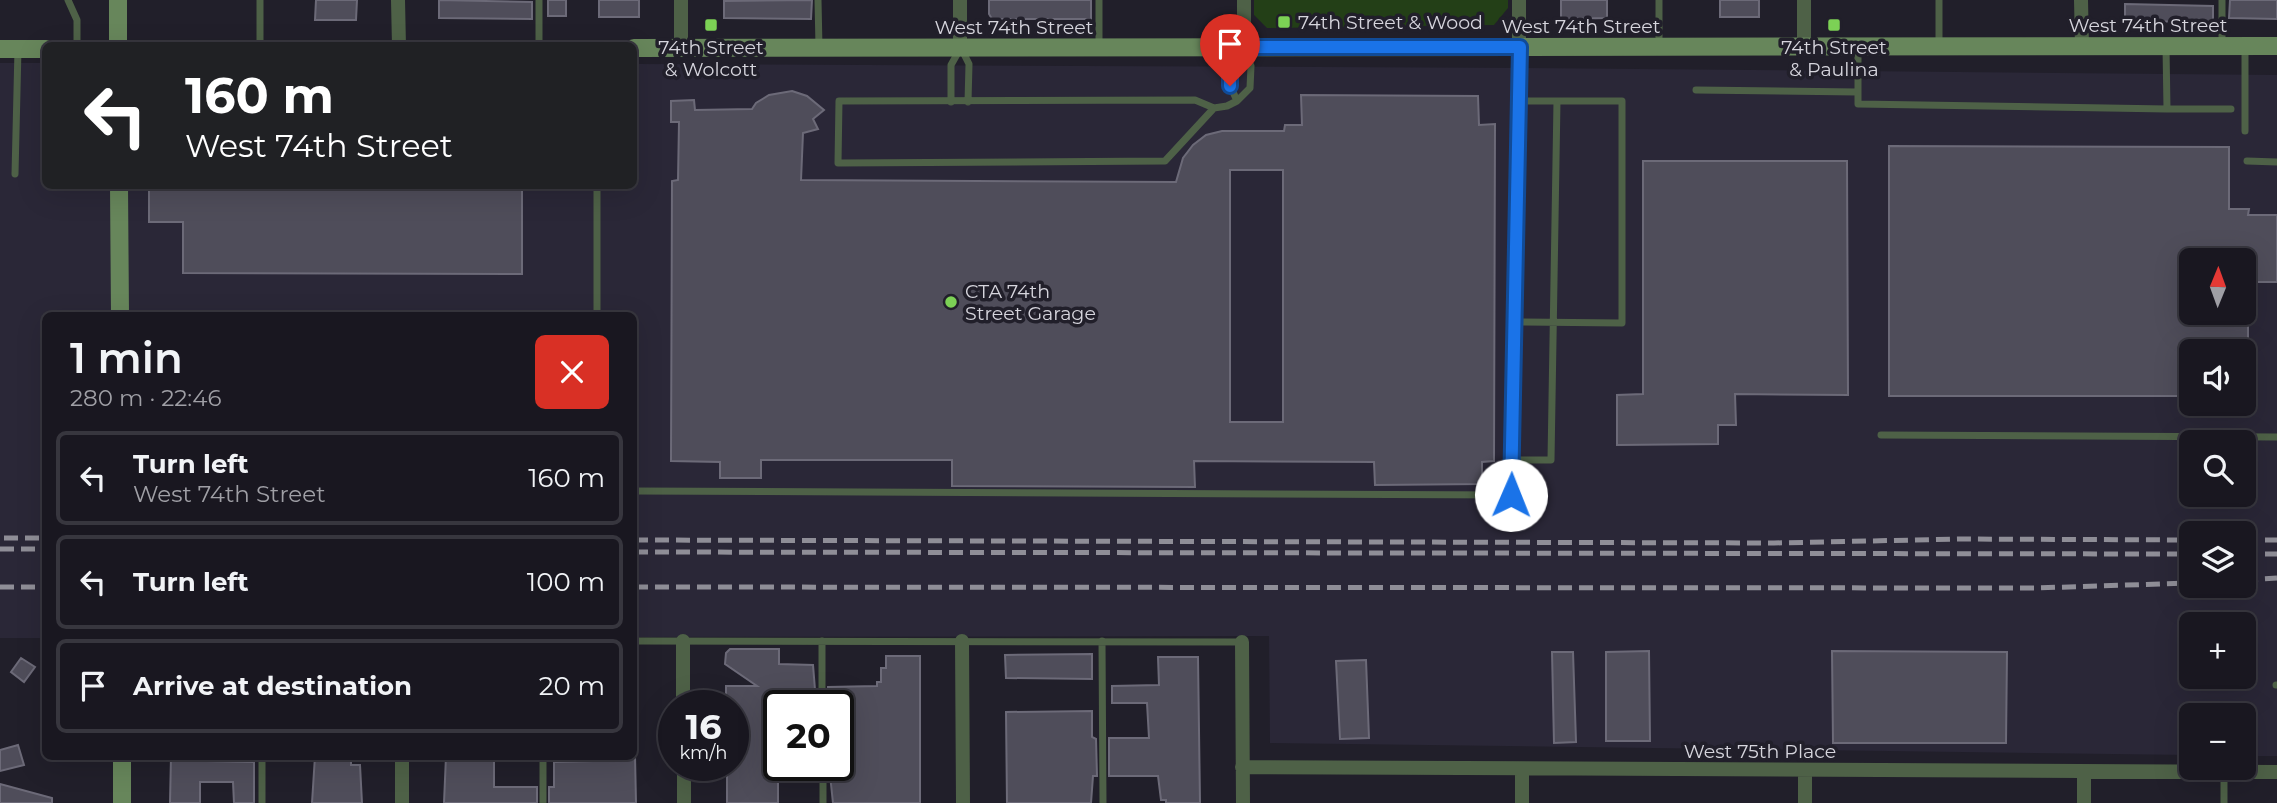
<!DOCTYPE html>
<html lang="en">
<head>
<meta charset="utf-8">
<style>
  body { margin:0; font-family:Montserrat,sans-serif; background:#26242d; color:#f1f3f6; height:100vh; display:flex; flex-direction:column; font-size:26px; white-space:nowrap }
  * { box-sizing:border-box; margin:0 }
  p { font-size:23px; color:#9f9fa5 }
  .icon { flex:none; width:38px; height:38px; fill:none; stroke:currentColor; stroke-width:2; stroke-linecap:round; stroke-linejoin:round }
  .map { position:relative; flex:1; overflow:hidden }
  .drawer { position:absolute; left:42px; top:312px; width:595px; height:448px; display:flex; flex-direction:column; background:#191720; border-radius:10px; box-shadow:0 7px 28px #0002,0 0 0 2px #37363e }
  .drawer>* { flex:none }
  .top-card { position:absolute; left:42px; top:42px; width:595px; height:147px; border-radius:10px; box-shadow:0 7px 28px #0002,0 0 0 2px #37363e; background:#202124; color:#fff; overflow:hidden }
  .needle { width:46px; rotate:1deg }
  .tools { position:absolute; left:2179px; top:248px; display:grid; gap:14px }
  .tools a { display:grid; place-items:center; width:77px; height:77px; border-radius:10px; background:#191720; box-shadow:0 7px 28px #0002,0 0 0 2px #37363e; font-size:35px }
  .speed { position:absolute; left:658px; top:690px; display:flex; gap:14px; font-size:35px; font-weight:700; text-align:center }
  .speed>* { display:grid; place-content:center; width:91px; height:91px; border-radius:50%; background:#191720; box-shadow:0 7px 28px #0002,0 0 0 2px #37363e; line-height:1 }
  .speed small { font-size:18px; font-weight:400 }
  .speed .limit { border:4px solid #111; border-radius:10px; background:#fff; color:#111 }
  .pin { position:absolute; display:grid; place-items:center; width:60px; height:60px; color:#fff; margin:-72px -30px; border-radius:50% 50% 50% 0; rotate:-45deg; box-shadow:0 0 7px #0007 }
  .pin .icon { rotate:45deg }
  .me { position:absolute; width:77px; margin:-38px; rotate:1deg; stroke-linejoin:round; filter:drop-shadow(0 0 5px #0008) }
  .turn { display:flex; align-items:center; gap:24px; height:147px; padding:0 28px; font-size:32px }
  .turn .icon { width:91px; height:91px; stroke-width:2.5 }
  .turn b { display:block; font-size:49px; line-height:60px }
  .round { display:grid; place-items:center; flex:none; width:74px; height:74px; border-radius:10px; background:#26242d }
  .summary { display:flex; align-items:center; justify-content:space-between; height:119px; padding:0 28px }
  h1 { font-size:42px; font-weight:600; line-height:52px }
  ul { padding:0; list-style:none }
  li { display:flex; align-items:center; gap:21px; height:94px; margin:0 14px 10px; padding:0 14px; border:4px solid #37363e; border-radius:10px }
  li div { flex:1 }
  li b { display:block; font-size:26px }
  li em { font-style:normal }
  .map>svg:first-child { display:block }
  .built { fill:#2a2737; fill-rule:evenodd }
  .green { fill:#233f17 }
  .building { fill:#4f4d5a; stroke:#6c6a78; stroke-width:2; fill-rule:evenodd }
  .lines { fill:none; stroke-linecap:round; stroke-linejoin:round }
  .lane { stroke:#4e6147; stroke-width:7 }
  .street { stroke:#4e6147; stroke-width:14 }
  .secondary { stroke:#67865b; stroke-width:18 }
  .rail { stroke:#8f8e97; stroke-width:5; stroke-dasharray:14 7; stroke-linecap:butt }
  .route-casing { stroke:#114b97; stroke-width:18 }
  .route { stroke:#1a73e8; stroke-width:12 }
  .poi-dot { fill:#7cd155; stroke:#211f2a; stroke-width:2.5 }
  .labels { text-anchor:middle; stroke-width:7; stroke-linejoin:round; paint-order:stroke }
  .poi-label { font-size:19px; fill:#d6d5dd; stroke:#211f2a; text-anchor:start }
  .street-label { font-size:19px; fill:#d6d5dd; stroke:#211f2a }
</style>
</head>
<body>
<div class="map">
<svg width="2277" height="803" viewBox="0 0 2277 803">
  <rect width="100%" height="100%" fill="#211f2a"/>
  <!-- built -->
  <path class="built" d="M 0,63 L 45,63 L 46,186 L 634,186 L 634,64 L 1527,68 L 2277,75 L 2277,756 L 2244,756 L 2244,716 L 2191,716 L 2191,755 L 1270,743 L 1269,636 L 634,637 L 634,315 L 46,315 L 45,638 L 0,638 ZM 2191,261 L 2244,261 L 2244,313 L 2191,313 ZM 2191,352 L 2244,352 L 2244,404 L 2191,404 ZM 2191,443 L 2244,443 L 2244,495 L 2191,495 ZM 2191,534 L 2244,534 L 2244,586 L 2191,586 ZM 2191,625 L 2244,625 L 2244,677 L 2191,677 Z"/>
  <!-- green -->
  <path class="green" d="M 1254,0 L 1508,0 L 1508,8 L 1494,25 L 1267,28 L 1254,15 Z"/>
  <!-- building -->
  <path class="building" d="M 316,0 L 357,0 L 356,20 L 315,20 Z
    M 439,0 L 532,2 L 532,19 L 439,18 Z
    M 548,0 L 566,0 L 566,16 L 548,16 Z
    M 599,0 L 639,0 L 639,17 L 599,17 Z
    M 812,0 L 811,19 L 724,18 L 724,1 Z
    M 989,0 L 1091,0 L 1091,19 L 992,19 L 989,14 Z
    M 1561,0 L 1607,0 L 1607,18 L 1561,19 Z
    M 1720,0 L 1759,0 L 1759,17 L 1720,17 Z
    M 2230,0 L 2277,0 L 2277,19 L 2229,18 Z
    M 2125,4 L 2213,6 L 2213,21 L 2125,22 Z
    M 792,91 L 807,96 L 824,110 L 813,119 L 818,129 L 803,133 L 801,180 L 1176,182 L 1183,158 L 1193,145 L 1206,135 L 1222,131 L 1284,131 L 1285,125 L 1302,125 L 1301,95 L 1478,96 L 1479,125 L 1495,124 L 1494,461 L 1482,462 L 1482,484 L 1375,485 L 1374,462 L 1194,461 L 1195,487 L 952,486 L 952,460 L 761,460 L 761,478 L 720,478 L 720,462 L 671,461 L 672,181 L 678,180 L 679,122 L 671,122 L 671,101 L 694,100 L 695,110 L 752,109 L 756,103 L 769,95 ZM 1230,170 L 1283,170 L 1283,422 L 1230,422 Z
    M 1889,146 L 2229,147 L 2229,209 L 2249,209 L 2248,215 L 2277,215 L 2277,282 L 2244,282 L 2244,261 L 2191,261 L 2191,313 L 2248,313 L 2248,352 L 2191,352 L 2191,396 L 1889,396 Z
    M 1643,161 L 1847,161 L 1848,395 L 1735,394 L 1736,425 L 1718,425 L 1718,444 L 1617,445 L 1617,395 L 1643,394 Z
    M 149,186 L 522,186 L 522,274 L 183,273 L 183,222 L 149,222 Z
    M 730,649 L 779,649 L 779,664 L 813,665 L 816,702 L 776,703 L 775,765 L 817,765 L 817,780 L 778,780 L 778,803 L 727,803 L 727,765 L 733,765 L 733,705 L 726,705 L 726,686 L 757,686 L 725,664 L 726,653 Z
    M 1649,651 L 1650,741 L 1606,741 L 1606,652 Z
    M 1832,651 L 2007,652 L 2006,743 L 1833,743 Z
    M 1552,652 L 1573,652 L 1576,742 L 1554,743 Z
    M 1092,654 L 1092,679 L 1006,678 L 1005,655 Z
    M 886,656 L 920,656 L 920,803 L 833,803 L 829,765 L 838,765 L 838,705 L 837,702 L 828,702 L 828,687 L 877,686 L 877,682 L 881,682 L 881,668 L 886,668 Z
    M 1158,657 L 1198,657 L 1200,803 L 1166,803 L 1166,800 L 1161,800 L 1158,776 L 1109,776 L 1109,738 L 1149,738 L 1147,703 L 1112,703 L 1112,686 L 1159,685 Z
    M 21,658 L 35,667 L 24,682 L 11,672 Z
    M 1366,660 L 1369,738 L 1340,739 L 1336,661 Z
    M 1092,711 L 1092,737 L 1096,739 L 1097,776 L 1093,776 L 1091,803 L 1007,803 L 1006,712 Z
    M 18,745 L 24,765 L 0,771 L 0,750 Z
    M 171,756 L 207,756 L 207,761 L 254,762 L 254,803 L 234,803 L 233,782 L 200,782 L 200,803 L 170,803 Z
    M 315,756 L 351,756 L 351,765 L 360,765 L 362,803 L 312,803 Z
    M 446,756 L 485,756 L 485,761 L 494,761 L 494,787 L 537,787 L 537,803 L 444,803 Z
    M 593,756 L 635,756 L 636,803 L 549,803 L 549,787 L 554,787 L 554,762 L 593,761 Z
    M 0,784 L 52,798 L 52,803 L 0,803 Z"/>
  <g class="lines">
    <!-- lane -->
    <path class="lane" d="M 68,0 L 77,20 L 77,46
      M 260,0 L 260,46
      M 539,0 L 539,46
      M 818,0 L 819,47
      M 1099,0 L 1099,47
      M 1659,0 L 1659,46
      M 2222,0 L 2222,45
      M 1939,45 L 1939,0
      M 1858,47 L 1858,104 L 2167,109
      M 2166,47 L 2167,109 L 2231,109
      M 961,48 L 969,64 L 968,102
      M 1696,90 L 1857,92
      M 1237,101 C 1227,80 1226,69 1241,51
      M 951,102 L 951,65 L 960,49
      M 1214,108 L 1195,100 L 839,101 L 838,163 L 1165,161 L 1214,108 L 1227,106 L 1237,101 L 1250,88 L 1251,66 L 1245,50
      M 2245,131 L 2245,48
      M 2247,161 L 2277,162
      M 15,174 L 18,49
      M 597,186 L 597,315
      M 1514,322 L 1622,323 L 1622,101 L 1518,101
      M 1881,435 L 2277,437
      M 1512,460 L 1551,460 L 1557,101
      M 634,491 L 1511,495 L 1519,47
      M 634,641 L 1242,642
      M 822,641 L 822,705
      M 1102,641 L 1103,803
      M 2276,685 L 2277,685
      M 262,756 L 262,803
      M 823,765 L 823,803
      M 2224,772 L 2224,803
      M 543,803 L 543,756"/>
    <!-- street -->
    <path class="street" d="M 398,0 L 399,46
      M 681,0 L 681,48
      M 960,0 L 960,48
      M 1244,0 L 1244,47
      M 1519,0 L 1519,47
      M 1804,0 L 1804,47
      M 2081,0 L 2082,46
      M 683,641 L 683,705
      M 962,641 L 963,803
      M 1242,642 L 1243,803
      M 402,756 L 402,803
      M 684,765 L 684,803
      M 1242,767 L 2277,772
      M 1522,769 L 1522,803
      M 2084,772 L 2084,803
      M 1805,803 L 1805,771"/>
    <!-- secondary -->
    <path class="secondary" d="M 118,0 L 118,46
      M 634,48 L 2277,46
      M 0,49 L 46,49
      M 119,186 L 120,315
      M 122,803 L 122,756"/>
    <!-- rail -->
    <path class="rail" d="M 4,538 L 46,538
      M 634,540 L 1774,543 L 1961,539 L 2191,540
      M 2244,540 L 2277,540
      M 0,549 L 46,549
      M 634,552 L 2191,554
      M 2244,554 L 2277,554
      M 2244,580 L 2277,578
      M 0,587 L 46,587
      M 634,587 L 2035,588 L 2191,583"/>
  </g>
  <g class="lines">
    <defs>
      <path id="route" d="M 1230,86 L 1230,64 L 1244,47 L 1520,47 L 1511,495"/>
    </defs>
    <!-- route casing -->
    <use href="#route" class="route-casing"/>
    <!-- route -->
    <use href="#route" class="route"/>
  </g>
  <!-- markers -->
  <g class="poi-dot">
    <rect x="1277" y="15" width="14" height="14" rx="3.5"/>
    <rect x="704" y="18" width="14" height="14" rx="3.5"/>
    <rect x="1827" y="18" width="14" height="14" rx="3.5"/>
    <circle cx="951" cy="302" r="7"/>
  </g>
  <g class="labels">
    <!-- poi labels -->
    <g class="poi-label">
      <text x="1298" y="29">74th Street &amp; Wood</text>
      <text x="711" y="54" text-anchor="middle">74th Street<tspan x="711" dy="22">&amp; Wolcott</tspan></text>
      <text x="1834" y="54" text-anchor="middle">74th Street<tspan x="1834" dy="22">&amp; Paulina</tspan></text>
      <text x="965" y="298">CTA 74th<tspan x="965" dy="22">Street Garage</tspan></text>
    </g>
    <!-- street labels -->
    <g class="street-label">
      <text x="2148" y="32">West 74th Street</text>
      <text x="1581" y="33">West 74th Street</text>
      <text x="1014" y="34">West 74th Street</text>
      <text x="1760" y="758">West 75th Place</text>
    </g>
  </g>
</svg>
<div class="tools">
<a><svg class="needle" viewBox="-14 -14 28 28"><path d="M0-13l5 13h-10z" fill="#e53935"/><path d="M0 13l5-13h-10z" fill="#9f9fa5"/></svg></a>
<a><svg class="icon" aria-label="sound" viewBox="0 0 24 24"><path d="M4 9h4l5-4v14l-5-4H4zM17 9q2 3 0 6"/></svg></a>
<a><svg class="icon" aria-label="search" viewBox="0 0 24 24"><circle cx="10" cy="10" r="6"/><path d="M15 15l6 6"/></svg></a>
<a><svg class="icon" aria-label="layers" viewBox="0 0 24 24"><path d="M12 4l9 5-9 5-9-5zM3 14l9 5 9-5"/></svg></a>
<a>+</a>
<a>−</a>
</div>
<div class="speed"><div>16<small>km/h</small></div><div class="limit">20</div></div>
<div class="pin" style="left:1230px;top:86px;background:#d93025"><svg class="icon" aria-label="arrive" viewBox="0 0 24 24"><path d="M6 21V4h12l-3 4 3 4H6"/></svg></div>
<svg class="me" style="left:1511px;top:495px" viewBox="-20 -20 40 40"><circle r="19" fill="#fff"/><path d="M0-13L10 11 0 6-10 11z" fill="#1a73e8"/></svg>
<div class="top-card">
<div class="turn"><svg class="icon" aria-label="left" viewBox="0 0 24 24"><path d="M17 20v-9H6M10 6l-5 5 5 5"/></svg><div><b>160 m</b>West 74th Street</div></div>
</div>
<section class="drawer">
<div class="summary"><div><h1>1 min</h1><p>280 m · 22:46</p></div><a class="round" style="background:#d93025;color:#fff"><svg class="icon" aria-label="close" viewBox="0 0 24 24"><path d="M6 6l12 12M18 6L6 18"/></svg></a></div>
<ul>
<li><svg class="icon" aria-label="left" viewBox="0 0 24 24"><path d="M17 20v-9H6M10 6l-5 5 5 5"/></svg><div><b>Turn left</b><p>West 74th Street</p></div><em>160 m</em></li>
<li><svg class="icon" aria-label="left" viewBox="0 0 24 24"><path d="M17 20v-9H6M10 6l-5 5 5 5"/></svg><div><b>Turn left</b></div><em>100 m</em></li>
<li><svg class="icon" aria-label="arrive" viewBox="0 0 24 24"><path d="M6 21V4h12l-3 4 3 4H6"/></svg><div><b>Arrive at destination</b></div><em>20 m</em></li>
</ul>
</section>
</div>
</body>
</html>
